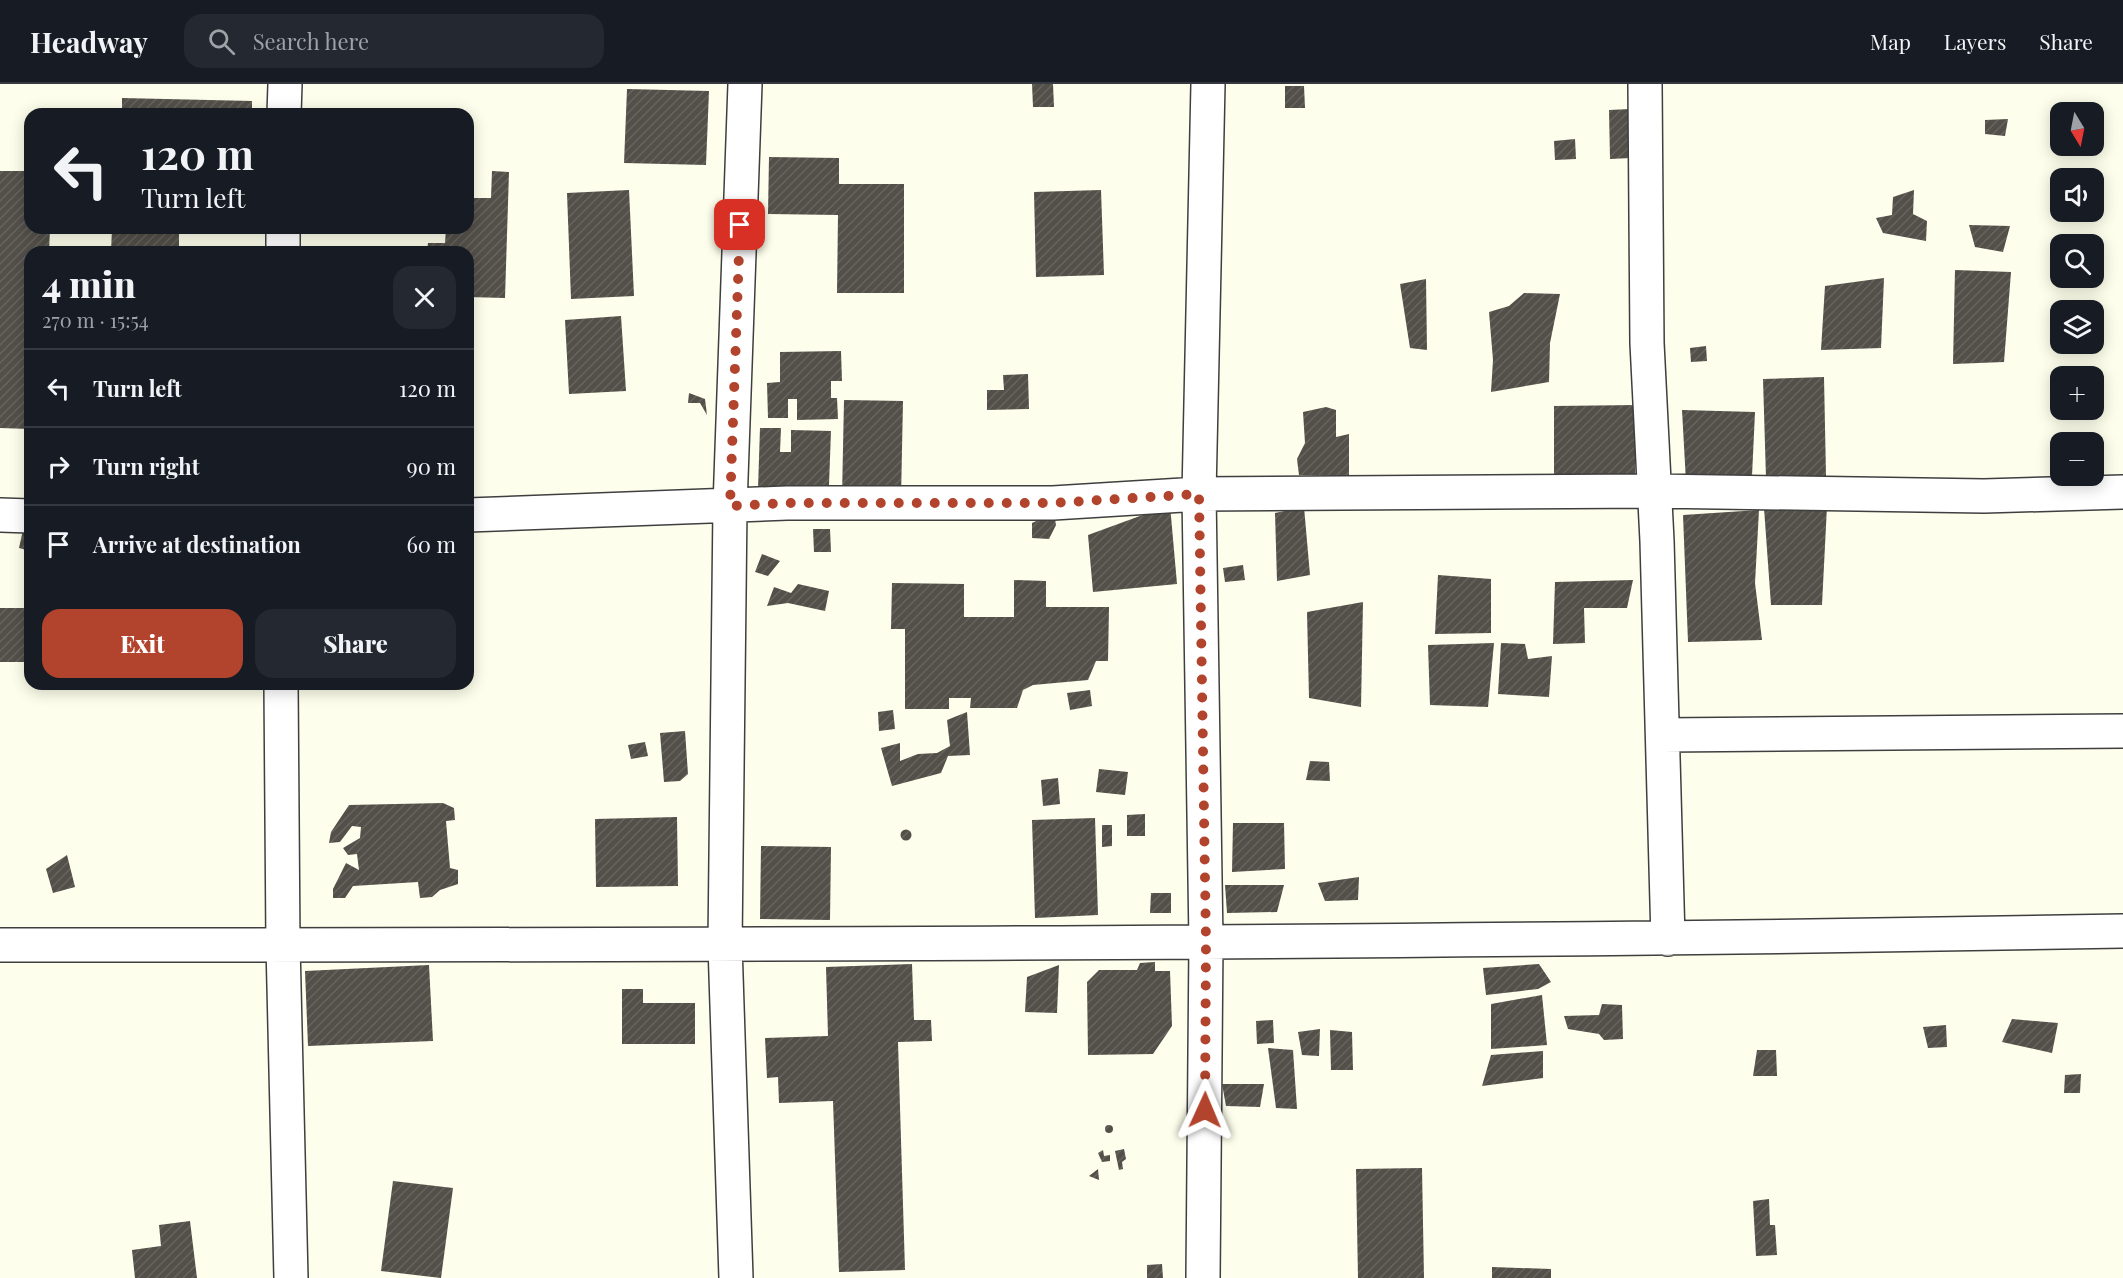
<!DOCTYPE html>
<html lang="en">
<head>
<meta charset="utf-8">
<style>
  body { margin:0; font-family:"Playfair Display",serif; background:#242831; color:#f1f3f6; height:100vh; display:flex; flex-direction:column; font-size:22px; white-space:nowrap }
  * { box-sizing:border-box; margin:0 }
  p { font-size:20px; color:#9ea1a6 }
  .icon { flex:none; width:33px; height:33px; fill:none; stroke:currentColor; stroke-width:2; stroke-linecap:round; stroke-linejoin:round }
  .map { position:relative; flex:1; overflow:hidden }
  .side { position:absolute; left:24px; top:162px; width:450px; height:444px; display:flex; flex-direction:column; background:#171b24; border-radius:18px; box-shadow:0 3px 15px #0003 }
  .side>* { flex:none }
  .hud { position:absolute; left:24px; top:24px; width:450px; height:126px; border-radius:18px; box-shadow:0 3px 15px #0003; background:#171b24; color:#f1f3f6; overflow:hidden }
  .needle { width:39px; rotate:170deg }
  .tools { position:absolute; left:2050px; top:18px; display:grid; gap:12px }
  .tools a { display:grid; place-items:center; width:54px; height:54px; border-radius:12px; background:#171b24; box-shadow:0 3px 15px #0003; font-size:30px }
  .pin { position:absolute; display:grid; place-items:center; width:51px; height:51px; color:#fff; margin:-26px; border-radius:12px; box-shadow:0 3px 9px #0006 }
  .me { position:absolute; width:66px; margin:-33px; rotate:1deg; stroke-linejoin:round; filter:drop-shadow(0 0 4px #0008) }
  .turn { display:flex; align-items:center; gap:21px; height:126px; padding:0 18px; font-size:27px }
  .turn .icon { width:78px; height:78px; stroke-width:2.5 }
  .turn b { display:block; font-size:42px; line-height:51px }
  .round { display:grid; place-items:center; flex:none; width:63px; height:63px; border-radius:18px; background:#242831 }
  .summary { display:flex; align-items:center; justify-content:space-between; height:102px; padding:0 18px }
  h1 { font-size:36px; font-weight:800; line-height:45px }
  .primary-button { display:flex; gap:12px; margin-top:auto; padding:12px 18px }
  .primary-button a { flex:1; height:69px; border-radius:18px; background:#b2442d; color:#fff; font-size:24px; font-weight:800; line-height:69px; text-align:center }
  .primary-button a+a { background:#242831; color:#f1f3f6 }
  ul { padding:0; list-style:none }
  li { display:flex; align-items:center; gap:18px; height:78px; padding:0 18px; border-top:2px solid #363941 }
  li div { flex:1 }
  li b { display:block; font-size:22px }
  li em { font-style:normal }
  header { display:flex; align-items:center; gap:36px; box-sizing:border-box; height:84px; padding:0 30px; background:#171b24; border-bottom:2px solid #363941 }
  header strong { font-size:28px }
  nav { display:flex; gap:33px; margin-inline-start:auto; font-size:21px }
  .search { width:420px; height:54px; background:#242831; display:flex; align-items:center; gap:15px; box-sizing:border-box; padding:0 21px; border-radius:18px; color:#9ea1a6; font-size:22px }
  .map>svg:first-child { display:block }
  .building { fill:url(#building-hatch) }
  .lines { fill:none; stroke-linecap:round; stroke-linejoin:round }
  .minor-casing { stroke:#3f3f3f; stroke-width:36 }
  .minor { stroke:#fff; stroke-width:33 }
  .route { stroke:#b2442d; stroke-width:10; stroke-dasharray:0 18 }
</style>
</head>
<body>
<header>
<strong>Headway</strong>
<div class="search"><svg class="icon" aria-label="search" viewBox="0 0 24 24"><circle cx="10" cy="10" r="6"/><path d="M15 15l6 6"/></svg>Search here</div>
<nav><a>Map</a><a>Layers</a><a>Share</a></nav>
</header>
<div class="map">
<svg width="2123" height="1194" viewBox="0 0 2123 1194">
  <defs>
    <pattern id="building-hatch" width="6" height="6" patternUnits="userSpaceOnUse" patternTransform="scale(1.5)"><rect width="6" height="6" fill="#534f49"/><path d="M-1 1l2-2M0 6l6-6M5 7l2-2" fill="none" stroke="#67645f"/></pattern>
  </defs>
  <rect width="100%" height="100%" fill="#fdfeeb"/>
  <!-- building -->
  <path class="building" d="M 1032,0 L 1053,0 L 1054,23 L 1033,23 Z
    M 1285,2 L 1304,2 L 1305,24 L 1285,24 Z
    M 627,5 L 709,7 L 706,81 L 624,79 Z
    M 122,14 L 252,17 L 252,30 L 122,30 Z
    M 1630,25 L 1631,74 L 1610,75 L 1609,26 Z
    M 2008,35 L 2005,52 L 1985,50 L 1985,36 Z
    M 1575,55 L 1576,75 L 1555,76 L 1554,57 Z
    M 769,73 L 839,74 L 839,100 L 904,100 L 904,209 L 837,209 L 838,131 L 768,130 Z
    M 0,87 L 30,87 L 30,144 L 50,144 L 49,168 L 30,168 L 30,345 L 0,344 Z
    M 492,87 L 509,88 L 505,214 L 468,213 L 468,168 L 427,168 L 428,159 L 445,159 L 446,144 L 468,144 L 468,114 L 491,114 Z
    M 629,106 L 634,212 L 571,215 L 567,109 Z
    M 1101,106 L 1104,191 L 1036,193 L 1034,108 Z
    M 1914,106 L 1913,130 L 1927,137 L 1926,157 L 1883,149 L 1876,134 L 1892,131 L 1893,113 Z
    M 1969,141 L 2010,142 L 2003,168 L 1975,163 Z
    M 112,144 L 179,144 L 179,168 L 111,168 Z
    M 1955,186 L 2011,188 L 2004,278 L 1953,280 Z
    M 1884,194 L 1881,264 L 1821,266 L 1825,202 Z
    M 1426,195 L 1427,266 L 1410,264 L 1400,200 Z
    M 1524,209 L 1560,210 L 1550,259 L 1549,298 L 1491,308 L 1493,276 L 1489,228 L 1509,222 Z
    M 621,232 L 626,307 L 569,310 L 565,236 Z
    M 1706,262 L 1707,277 L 1691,278 L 1690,264 Z
    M 841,267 L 842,297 L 831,297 L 831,314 L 837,314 L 838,335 L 797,336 L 797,315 L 788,315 L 788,334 L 768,334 L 767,299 L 780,298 L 780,268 Z
    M 1028,290 L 1029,325 L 987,326 L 987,306 L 1004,306 L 1003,291 Z
    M 1824,293 L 1826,392 L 1766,394 L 1763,295 Z
    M 689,309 L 705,315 L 707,331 L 700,319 L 688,319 Z
    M 844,316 L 903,317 L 901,414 L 842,413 Z
    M 1637,321 L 1635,396 L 1554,397 L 1554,322 Z
    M 1326,323 L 1336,326 L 1336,353 L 1349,350 L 1349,392 L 1299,391 L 1297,375 L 1305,359 L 1303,328 Z
    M 1682,326 L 1755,328 L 1752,392 L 1686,398 Z
    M 760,344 L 781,344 L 780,368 L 791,368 L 791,346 L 831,347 L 829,401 L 835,408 L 758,405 Z
    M 1170,421 L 1177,500 L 1093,508 L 1088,451 Z
    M 1827,422 L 1822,521 L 1771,521 L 1764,424 Z
    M 1304,423 L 1310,491 L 1277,497 L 1275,429 Z
    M 1759,426 L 1755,499 L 1762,556 L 1688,558 L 1683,431 Z
    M 1054,429 L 1056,441 L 1049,455 L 1032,454 L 1032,439 Z
    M 813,445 L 830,445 L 831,468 L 814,468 Z
    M 23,446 L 30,448 L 30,467 L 19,464 Z
    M 762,470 L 780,477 L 768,492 L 755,488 Z
    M 1243,481 L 1245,496 L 1225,498 L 1223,484 Z
    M 1438,491 L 1491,495 L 1491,549 L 1435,550 Z
    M 1014,496 L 1046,497 L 1046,523 L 1109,523 L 1108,577 L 1096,577 L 1088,596 L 1033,601 L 1023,606 L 1017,624 L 970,624 L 971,614 L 949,614 L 949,625 L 905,625 L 905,545 L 891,545 L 892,499 L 964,500 L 964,533 L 1014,533 Z
    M 1633,496 L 1627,524 L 1584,524 L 1585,559 L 1553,560 L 1555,498 Z
    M 798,500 L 829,507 L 825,527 L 788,519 L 767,522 L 774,503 L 791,509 Z
    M 1363,518 L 1361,623 L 1309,614 L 1307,528 Z
    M 0,524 L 30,524 L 30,546 L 27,546 L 27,553 L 30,553 L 30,578 L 0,578 Z
    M 1494,559 L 1488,623 L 1430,621 L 1428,561 Z
    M 1501,559 L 1525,560 L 1528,575 L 1552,572 L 1549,613 L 1498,610 Z
    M 1090,606 L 1092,622 L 1070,626 L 1067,609 Z
    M 893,626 L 895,645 L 879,647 L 878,628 Z
    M 967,628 L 970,671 L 948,672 L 941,689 L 892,702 L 881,664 L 900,659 L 900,677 L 918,670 L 937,669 L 950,662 L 947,636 Z
    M 685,647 L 688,690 L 680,697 L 664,698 L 660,649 Z
    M 645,658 L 648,672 L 631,675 L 628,661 Z
    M 1310,677 L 1329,678 L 1330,697 L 1306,696 Z
    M 1099,685 L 1128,688 L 1125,711 L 1096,708 Z
    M 1058,694 L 1060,720 L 1043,722 L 1041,696 Z
    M 443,719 L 454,724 L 455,736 L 446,737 L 450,784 L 458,786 L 458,800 L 440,806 L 432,813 L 420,814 L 418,798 L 353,802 L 345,814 L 333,814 L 333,805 L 346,779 L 359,786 L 357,770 L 348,771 L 343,764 L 360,754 L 361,743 L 352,742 L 340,758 L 329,759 L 331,748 L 349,721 Z
    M 1145,730 L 1145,752 L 1127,752 L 1127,731 Z
    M 677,733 L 678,802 L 596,803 L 595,735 Z
    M 1095,734 L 1098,831 L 1035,834 L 1032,736 Z
    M 1233,739 L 1284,739 L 1285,785 L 1232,788 Z
    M 1102,741 L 1112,741 L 1112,762 L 1102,763 Z
    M900.5 751a5.5 5.5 0 1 1 11 0a5.5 5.5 0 1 1-11 0Z
    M 761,762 L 831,763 L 830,836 L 760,835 Z
    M 67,771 L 75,803 L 53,809 L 46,785 Z
    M 1359,793 L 1358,816 L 1325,817 L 1318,799 Z
    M 1225,801 L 1284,801 L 1277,828 L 1227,829 Z
    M 1151,809 L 1171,809 L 1171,829 L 1150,829 Z
    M 1155,878 L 1155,887 L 1170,887 L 1172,942 L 1153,970 L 1088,971 L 1087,898 L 1099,886 L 1137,886 L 1140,879 Z
    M 912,880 L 914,936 L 931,936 L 932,957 L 898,958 L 905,1186 L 839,1188 L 833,1017 L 779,1019 L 778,993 L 767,994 L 765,954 L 828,952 L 826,883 Z
    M 1539,880 L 1551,898 L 1538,905 L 1486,911 L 1483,884 Z
    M 429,881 L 433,957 L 308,962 L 305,887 Z
    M 1059,881 L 1057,929 L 1025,928 L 1027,893 Z
    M 622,905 L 643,905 L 643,919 L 695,919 L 695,960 L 622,960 Z
    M 1542,911 L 1547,961 L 1491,965 L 1491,920 Z
    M 1602,920 L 1622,921 L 1623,955 L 1604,956 L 1599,950 L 1568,945 L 1564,932 L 1599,931 Z
    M 2012,935 L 2058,939 L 2052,969 L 2002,958 Z
    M 1273,936 L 1274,959 L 1257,960 L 1256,937 Z
    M 1946,941 L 1947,963 L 1928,964 L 1923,943 Z
    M 1320,945 L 1319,972 L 1302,971 L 1298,948 Z
    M 1330,946 L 1352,948 L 1353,986 L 1331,986 Z
    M 1268,964 L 1293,966 L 1297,1025 L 1276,1024 Z
    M 1757,966 L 1776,966 L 1777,992 L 1753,992 Z
    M 1543,967 L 1543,994 L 1482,1002 L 1491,971 Z
    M 2081,990 L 2080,1009 L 2064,1009 L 2065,991 Z
    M 1222,1000 L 1264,1000 L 1260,1023 L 1226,1022 Z
    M1105 1045a4 4 0 1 1 8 0a4 4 0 1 1-8 0Z
    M 1124,1065 L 1126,1075 L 1122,1078 L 1123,1085 L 1119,1086 L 1115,1067 Z
    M 1103,1066 L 1104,1072 L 1110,1071 L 1110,1077 L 1102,1078 L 1098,1069 Z
    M 1422,1084 L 1424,1194 L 1358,1194 L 1356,1085 Z
    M 1098,1085 L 1099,1096 L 1089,1092 Z
    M 393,1097 L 453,1104 L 441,1194 L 381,1187 Z
    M 1769,1115 L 1770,1141 L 1775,1141 L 1777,1171 L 1756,1172 L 1753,1117 Z
    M 190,1137 L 197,1194 L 135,1194 L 132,1166 L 161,1162 L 159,1141 Z
    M 1162,1180 L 1163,1194 L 1147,1194 L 1147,1181 Z
    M 1492,1183 L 1551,1185 L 1551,1194 L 1492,1194 Z"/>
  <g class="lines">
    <defs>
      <path id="minor" d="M 1645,0 L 1647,259 L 1657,457 L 1668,855
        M 284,30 L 285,0
        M 283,168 L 283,144
        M 0,431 L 30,432
        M 468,431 L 787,419 L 1053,419 L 1199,410 L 1655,407 L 1984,412 L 2123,408
        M 281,600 L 283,861 L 291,1194
        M 1663,651 L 2123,647
        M 0,861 C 708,861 1415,860 2123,847
        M 736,1194 L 725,861 L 730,422 L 745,0
        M 1203,1194 L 1206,858 L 1199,410 L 1208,0"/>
    </defs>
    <!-- minor casing -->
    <use href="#minor" class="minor-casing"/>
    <!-- minor -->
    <use href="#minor" class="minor"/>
  </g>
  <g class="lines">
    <!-- route -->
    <path class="route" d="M 740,141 L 730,422 L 787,419 L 1053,419 L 1199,410 L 1206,858 L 1205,1026"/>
  </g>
</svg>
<div class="tools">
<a><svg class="needle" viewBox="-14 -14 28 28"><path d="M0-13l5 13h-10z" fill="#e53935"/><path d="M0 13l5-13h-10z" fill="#9ea1a6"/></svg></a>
<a><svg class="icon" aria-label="sound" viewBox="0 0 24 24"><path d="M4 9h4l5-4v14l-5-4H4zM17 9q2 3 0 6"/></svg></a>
<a><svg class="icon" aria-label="search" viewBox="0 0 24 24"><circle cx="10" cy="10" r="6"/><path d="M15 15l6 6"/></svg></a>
<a><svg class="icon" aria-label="layers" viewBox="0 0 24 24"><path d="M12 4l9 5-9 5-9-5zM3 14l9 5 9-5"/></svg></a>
<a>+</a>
<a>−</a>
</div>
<div class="pin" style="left:740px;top:141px;background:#d93025"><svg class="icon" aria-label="arrive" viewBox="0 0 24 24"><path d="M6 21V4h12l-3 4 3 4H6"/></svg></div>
<svg class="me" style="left:1205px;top:1026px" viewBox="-20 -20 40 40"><path d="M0-17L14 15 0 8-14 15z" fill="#b2442d" stroke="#fff" stroke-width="4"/></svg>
<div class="hud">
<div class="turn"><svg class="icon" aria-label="left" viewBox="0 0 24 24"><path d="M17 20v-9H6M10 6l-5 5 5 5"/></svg><div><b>120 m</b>Turn left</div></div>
</div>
<section class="side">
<div class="summary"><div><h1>4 min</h1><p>270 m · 15:54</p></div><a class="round"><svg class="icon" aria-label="close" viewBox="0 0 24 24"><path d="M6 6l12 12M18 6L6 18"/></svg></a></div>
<ul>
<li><svg class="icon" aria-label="left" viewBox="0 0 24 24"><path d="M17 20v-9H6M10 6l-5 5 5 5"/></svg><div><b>Turn left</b></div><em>120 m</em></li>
<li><svg class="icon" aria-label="right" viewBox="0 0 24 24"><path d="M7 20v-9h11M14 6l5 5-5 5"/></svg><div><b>Turn right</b></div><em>90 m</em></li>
<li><svg class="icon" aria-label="arrive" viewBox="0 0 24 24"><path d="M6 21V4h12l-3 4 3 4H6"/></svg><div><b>Arrive at destination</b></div><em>60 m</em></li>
</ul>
<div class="primary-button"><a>Exit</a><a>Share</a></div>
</section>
</div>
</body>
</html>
